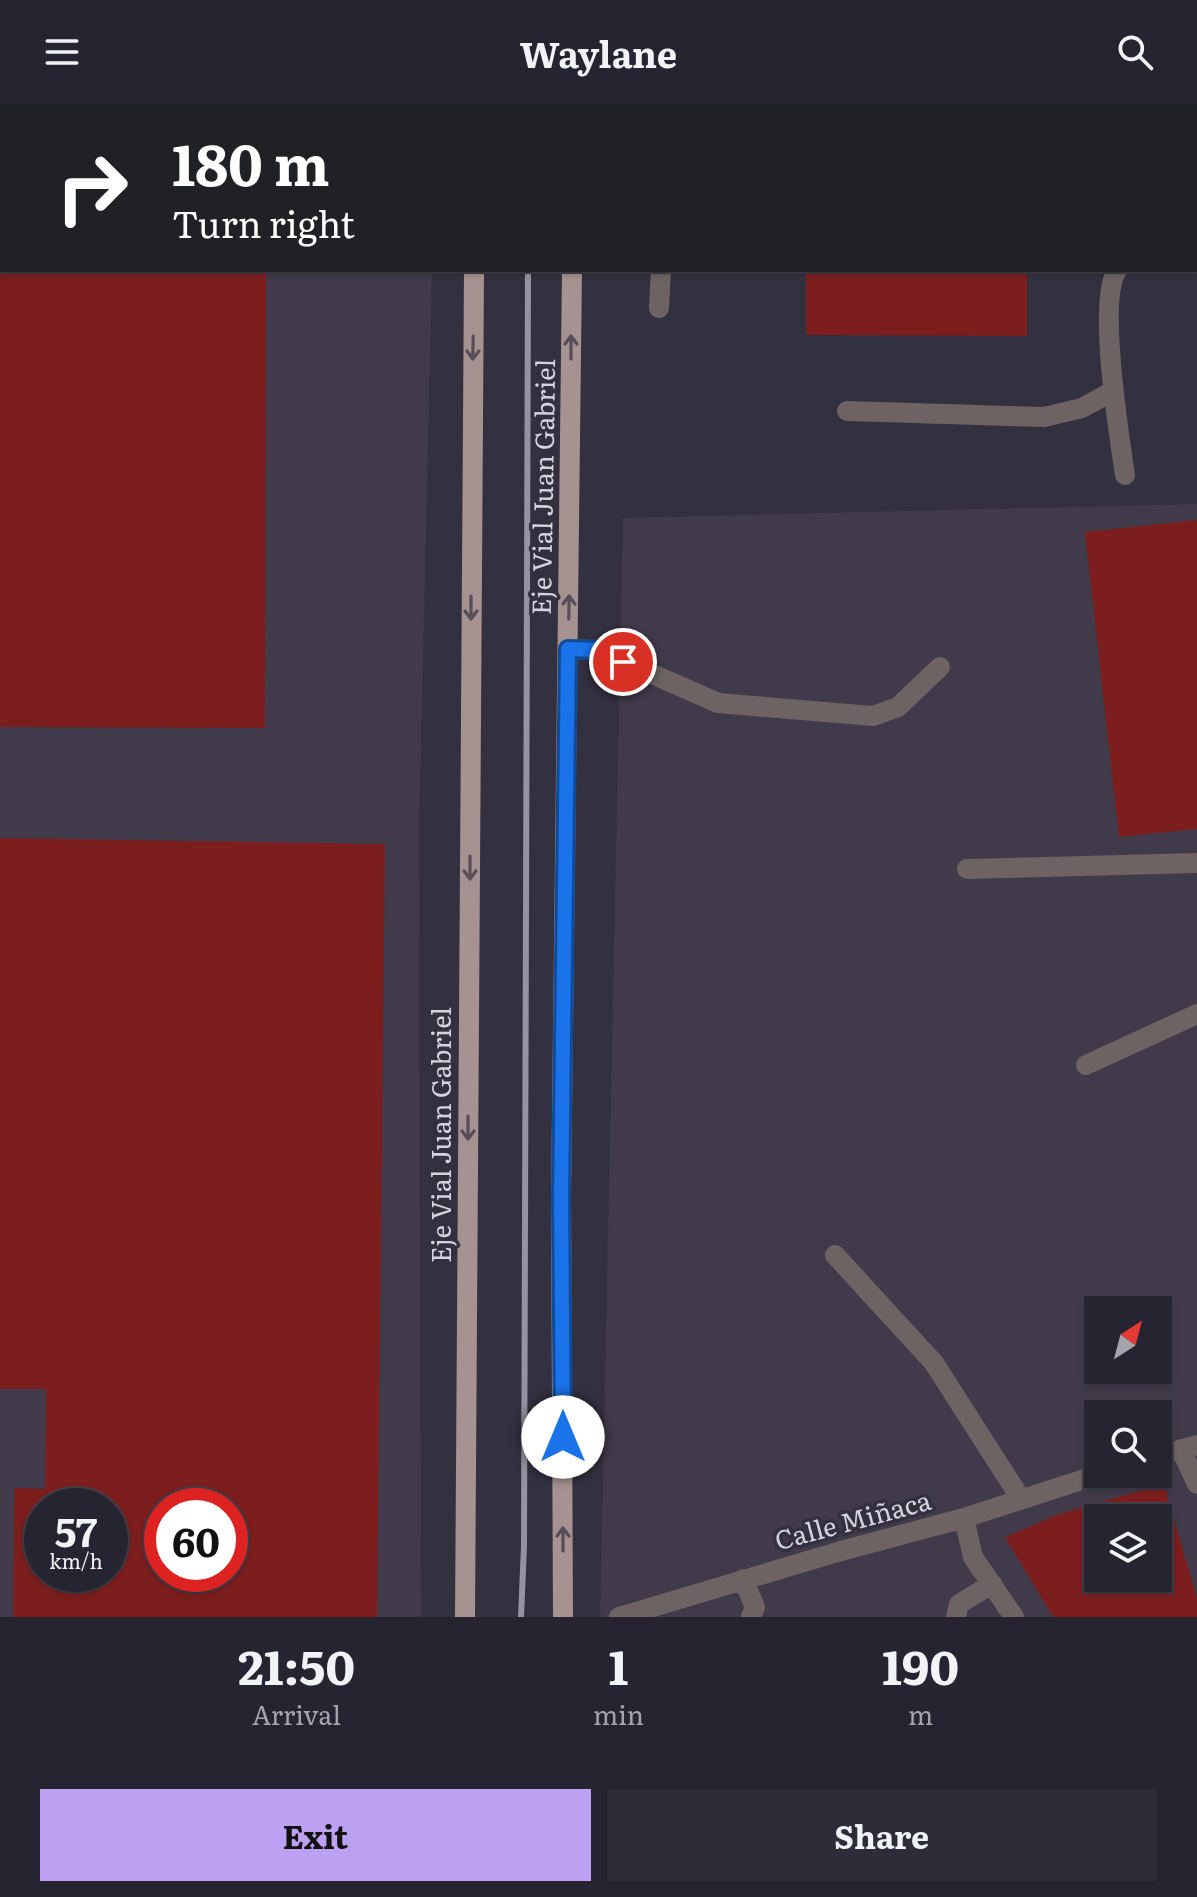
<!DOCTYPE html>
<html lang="en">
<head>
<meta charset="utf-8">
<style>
  body { margin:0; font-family:Literata,serif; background:#2e2c38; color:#f1f3f6; height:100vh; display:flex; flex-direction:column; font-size:30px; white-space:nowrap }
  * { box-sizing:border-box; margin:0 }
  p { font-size:26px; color:#a4a4ab }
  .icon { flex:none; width:44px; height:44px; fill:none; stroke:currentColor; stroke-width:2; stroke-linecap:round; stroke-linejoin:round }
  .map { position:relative; height:1513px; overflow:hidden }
  .side { display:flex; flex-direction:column; background:#262430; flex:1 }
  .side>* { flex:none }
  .banner { position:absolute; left:0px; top:0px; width:1198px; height:168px; box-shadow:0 2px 6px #0004,0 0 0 2px #42414c; background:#202124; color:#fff; overflow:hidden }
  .needle { width:52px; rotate:36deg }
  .fabs { position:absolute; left:1084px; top:1192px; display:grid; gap:16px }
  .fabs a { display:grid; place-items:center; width:88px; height:88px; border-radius:0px; background:#262430; box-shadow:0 2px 6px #0004,0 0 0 2px #42414c; font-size:40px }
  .speed { position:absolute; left:24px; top:1384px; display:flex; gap:16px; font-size:40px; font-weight:700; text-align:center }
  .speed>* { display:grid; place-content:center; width:104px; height:104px; border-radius:50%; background:#262430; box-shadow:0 2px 6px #0004,0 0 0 2px #42414c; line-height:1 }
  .speed small { font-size:20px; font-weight:400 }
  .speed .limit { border:12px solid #d22; background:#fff; color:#111 }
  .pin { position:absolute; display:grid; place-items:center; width:68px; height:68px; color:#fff; margin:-34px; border:4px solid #fff; border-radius:50%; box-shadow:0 2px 8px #0007 }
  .me { position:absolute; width:88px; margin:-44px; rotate:0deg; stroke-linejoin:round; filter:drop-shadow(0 0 6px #0008) }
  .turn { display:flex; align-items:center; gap:28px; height:168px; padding:0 40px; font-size:36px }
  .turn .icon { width:104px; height:104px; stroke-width:2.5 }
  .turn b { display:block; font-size:56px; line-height:68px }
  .eta { display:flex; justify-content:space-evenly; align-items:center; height:136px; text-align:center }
  .eta b { font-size:48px; font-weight:700; line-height:56px }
  .button { display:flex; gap:16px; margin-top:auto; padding:16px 40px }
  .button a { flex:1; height:92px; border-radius:0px; background:#bca0f2; color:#111; font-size:32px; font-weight:700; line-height:92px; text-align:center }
  .button a+a { background:#2e2c38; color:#f1f3f6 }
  header { display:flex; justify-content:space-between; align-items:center; height:104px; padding:0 40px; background:#262430; font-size:36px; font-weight:700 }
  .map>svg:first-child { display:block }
  .industrial { fill:#403a4b; fill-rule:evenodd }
  .building { fill:#7c1e1e; fill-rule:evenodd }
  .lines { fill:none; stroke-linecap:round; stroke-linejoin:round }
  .minor { stroke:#6d6363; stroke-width:20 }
  .major { stroke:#a69291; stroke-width:20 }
  .rail { stroke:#9593a0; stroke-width:6 }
  .oneway { stroke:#564d58 }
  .route-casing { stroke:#114b97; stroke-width:20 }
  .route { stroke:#1a73e8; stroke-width:14 }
  .labels { text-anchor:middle; stroke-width:7; stroke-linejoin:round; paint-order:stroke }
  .street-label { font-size:26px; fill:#d4d3de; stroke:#333040 }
</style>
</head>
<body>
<header><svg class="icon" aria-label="menu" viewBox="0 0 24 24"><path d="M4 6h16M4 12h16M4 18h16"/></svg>Waylane<svg class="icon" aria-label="search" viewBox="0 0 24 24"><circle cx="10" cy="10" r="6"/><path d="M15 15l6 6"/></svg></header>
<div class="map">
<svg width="1197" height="1513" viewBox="0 0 1197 1513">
  <rect width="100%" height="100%" fill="#333040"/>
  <!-- industrial -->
  <path class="industrial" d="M 0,0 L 436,0 L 2,2 L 2,166 L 432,166 L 419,729 L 421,1513 L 0,1513 ZM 42,1402 L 110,1402 L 110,1470 L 42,1470 ZM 162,1402 L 230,1402 L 230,1470 L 162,1470 Z
    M 1197,400 L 1197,1513 L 600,1513 L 623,414 ZM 1098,1206 L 1158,1206 L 1158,1266 L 1098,1266 ZM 1098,1310 L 1158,1310 L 1158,1370 L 1098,1370 ZM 1098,1414 L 1158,1414 L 1158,1474 L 1098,1474 Z"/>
  <!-- building -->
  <path class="building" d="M 806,166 L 1027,166 L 1027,232 L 806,231 Z
    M 0,167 L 266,168 L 265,624 L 0,623 Z
    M 1197,416 L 1197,725 L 1119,733 L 1085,428 Z
    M 0,734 L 385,740 L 377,1513 L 13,1513 L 14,1384 L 45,1385 L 46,1285 L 0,1285 ZM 42,1402 L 110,1402 L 110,1470 L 42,1470 ZM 162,1402 L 230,1402 L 230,1470 L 162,1470 Z
    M 1164,1380 L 1197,1494 L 1197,1513 L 1053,1513 L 1005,1433 L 1059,1410 ZM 1098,1414 L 1158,1414 L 1158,1474 L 1098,1474 Z"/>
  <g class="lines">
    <!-- minor -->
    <path class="minor" d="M 670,2 L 670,0
      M 1196,95 L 1197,94
      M 1117,166 C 1097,197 1119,330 1125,371
      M 659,204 L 661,166
      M 847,307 L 1044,313 L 1082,304 L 1113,287
      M 568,545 L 598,546 L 718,599 L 873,612 L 898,603 L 940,563
      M 967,765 L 1197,759
      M 1086,961 L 1197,910
      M 835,1151 L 934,1259 L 1021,1395
      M 1181,1345 L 1197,1380
      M 1158,1352 L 1197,1341
      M 964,1414 L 973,1453 L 1014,1513
      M 743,1475 L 755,1503 L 751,1513
      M 619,1513 L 841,1447 L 964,1414 L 1100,1370
      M 956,1513 L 959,1500 L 992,1480"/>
    <!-- major -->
    <path class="major" d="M 476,2 L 476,0
      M 573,2 L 573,0
      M 465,1513 L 474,166
      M 563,1513 L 561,1093 L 572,166"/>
    <!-- rail -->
    <path class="rail" d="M 529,2 L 529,0
      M 521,1513 L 524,1442 L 528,166"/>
  </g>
  <!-- one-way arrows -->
  <defs><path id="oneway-shaft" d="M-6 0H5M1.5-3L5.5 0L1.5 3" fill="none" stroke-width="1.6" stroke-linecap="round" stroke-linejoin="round" transform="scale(2)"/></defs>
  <g class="oneway">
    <use href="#oneway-shaft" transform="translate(571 243) rotate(-90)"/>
    <use href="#oneway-shaft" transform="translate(473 244) rotate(91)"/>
    <use href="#oneway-shaft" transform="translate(569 503) rotate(-89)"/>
    <use href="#oneway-shaft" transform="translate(471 504) rotate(90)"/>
    <use href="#oneway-shaft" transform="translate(470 764) rotate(90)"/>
    <use href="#oneway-shaft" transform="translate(468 1024) rotate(90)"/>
    <use href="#oneway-shaft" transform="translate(563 1435) rotate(-90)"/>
  </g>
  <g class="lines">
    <defs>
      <path id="route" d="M 563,1333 L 561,1093 L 568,545 L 598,546 L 623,558"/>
    </defs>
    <!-- route casing -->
    <use href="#route" class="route-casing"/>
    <!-- route -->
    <use href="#route" class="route"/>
  </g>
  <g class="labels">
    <!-- street labels -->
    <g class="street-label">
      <text transform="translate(544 383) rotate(-89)" y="9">Eje Vial Juan Gabriel</text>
      <text transform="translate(442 1031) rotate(-90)" y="9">Eje Vial Juan Gabriel</text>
      <text transform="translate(853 1417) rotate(-15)" y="9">Calle Miñaca</text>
    </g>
  </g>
</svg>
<div class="fabs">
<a><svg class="needle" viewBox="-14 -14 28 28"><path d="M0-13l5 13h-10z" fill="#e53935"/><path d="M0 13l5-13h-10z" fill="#a4a4ab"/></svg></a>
<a><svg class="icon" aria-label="search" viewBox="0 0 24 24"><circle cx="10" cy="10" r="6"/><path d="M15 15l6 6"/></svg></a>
<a><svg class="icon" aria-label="layers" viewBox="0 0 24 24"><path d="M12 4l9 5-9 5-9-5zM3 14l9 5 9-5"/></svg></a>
</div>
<div class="speed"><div>57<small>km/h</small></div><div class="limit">60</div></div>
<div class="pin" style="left:623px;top:558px;background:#d93025"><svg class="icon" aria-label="arrive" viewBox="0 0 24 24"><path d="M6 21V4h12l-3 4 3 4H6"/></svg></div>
<svg class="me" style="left:563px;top:1333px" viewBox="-20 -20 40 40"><circle r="19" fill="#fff"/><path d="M0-13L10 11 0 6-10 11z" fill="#1a73e8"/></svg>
<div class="banner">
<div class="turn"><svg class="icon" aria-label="right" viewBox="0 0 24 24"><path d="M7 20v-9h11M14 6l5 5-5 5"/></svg><div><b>180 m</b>Turn right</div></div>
</div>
</div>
<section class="side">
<div class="eta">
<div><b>21:50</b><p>Arrival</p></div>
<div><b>1</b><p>min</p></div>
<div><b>190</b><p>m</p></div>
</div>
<div class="button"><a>Exit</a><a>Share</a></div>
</section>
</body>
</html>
